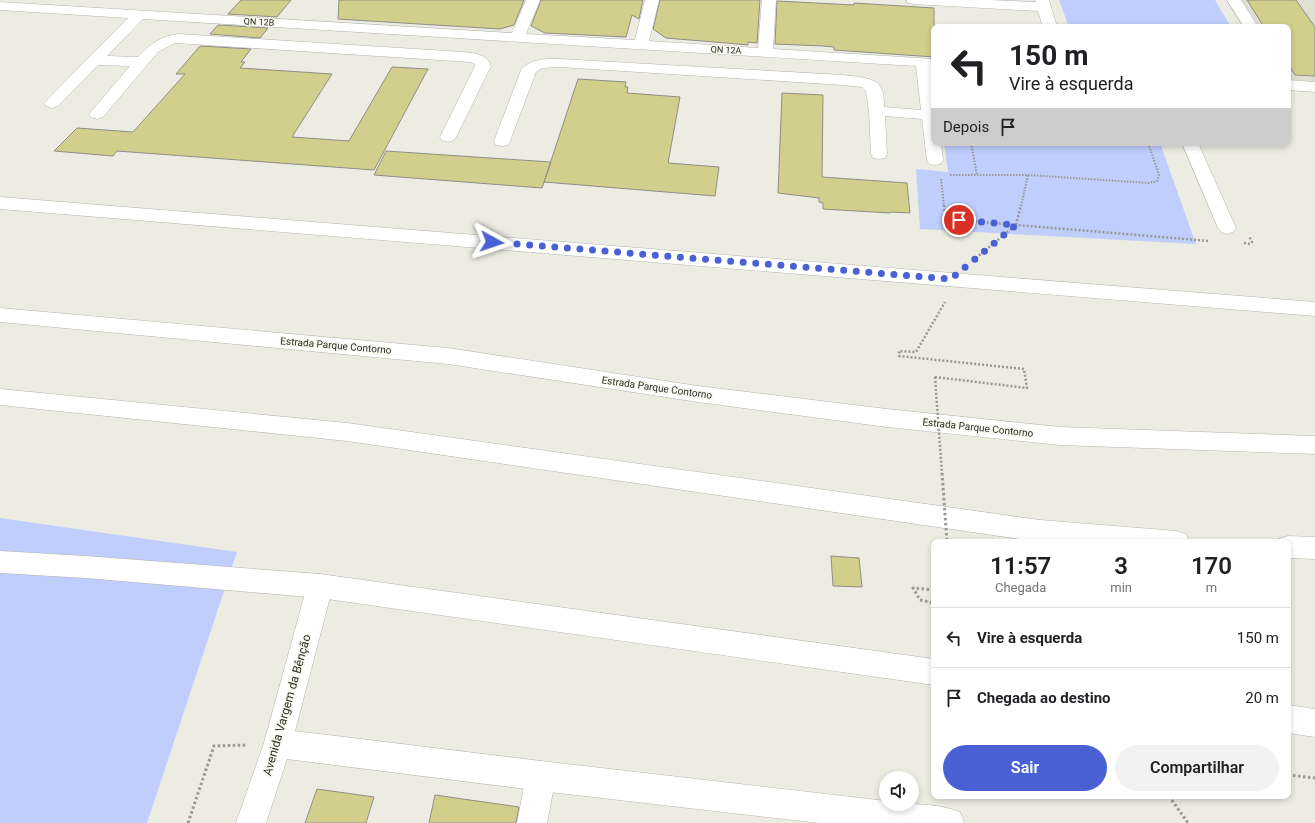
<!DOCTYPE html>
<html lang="pt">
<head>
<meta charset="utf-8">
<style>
  body { margin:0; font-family:Roboto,sans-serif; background:#f2f2f2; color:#202124; height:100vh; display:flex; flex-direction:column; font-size:15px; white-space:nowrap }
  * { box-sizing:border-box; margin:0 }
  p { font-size:13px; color:#757577 }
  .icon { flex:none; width:22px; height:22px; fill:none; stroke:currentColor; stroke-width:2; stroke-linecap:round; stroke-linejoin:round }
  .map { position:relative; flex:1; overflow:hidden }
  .details { position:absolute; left:931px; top:539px; width:360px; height:260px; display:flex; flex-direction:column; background:#fff; border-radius:8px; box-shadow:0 2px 6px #0003 }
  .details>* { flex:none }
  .banner { position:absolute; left:931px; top:24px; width:360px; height:122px; border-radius:8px; box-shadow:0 2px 6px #0003; background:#fff; color:#202124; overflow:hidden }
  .controls { position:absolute; left:879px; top:771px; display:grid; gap:8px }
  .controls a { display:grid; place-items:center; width:40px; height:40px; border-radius:50%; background:#fff; box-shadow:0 2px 6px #0003; font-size:20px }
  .pin { position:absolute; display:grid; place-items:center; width:34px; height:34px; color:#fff; margin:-17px; border:2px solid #fff; border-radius:50%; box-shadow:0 1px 4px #0007 }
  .me { position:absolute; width:44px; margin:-22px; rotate:95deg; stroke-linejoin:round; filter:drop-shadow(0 0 3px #0008) }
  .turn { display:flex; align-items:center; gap:14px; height:84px; padding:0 12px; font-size:18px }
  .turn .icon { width:52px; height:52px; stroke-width:2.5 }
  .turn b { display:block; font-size:28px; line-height:34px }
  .then { display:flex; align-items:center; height:38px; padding:0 12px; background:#0003; gap:8px; font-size:15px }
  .eta { display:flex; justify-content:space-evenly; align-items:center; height:68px; text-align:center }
  .eta b { font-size:24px; font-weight:600; line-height:28px }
  .action { display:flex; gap:8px; margin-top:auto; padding:8px 12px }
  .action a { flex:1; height:46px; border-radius:24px; background:#4961d5; color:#fff; font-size:16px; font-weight:600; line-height:46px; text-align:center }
  .action a+a { background:#f2f2f2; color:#202124 }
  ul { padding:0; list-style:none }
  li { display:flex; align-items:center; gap:12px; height:60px; padding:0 12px; border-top:1px solid #e0e0e0 }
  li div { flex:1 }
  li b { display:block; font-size:15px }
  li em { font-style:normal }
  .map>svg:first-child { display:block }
  .built { fill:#e0e0d0 }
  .green { fill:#bfcefc }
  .building { fill:#d2cf8c; stroke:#8f8e87 }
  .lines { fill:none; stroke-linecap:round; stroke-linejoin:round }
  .minor-casing { stroke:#b4b4ac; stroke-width:1 }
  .tertiary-casing { stroke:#b4b4ac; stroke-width:1 }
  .secondary-casing { stroke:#b4b4ac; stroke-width:1 }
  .trunk-casing { stroke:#b4b4ac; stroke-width:1 }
  .path-far2 { stroke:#999993; stroke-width:2; stroke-dasharray:1.5 1.5; stroke-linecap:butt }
  .path-far1 { stroke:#999993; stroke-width:2.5; stroke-dasharray:2 2; stroke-linecap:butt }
  .path { stroke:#999993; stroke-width:3; stroke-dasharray:2.5 2.5; stroke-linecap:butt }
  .minor { fill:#fff; fill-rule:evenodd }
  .tertiary { fill:#fff; fill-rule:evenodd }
  .secondary { fill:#fff; fill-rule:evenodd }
  .trunk { fill:#fff; fill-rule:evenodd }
  .path-bridge-far1 { stroke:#999993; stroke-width:2.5; stroke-dasharray:2 2; stroke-linecap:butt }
  .path-bridge { stroke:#999993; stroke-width:3; stroke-dasharray:2.5 2.5; stroke-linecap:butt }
  .route { stroke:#4961d5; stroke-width:7; stroke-dasharray:0 12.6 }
  .labels { text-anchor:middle; stroke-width:3; stroke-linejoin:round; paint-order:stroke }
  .far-street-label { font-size:9px; fill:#2d2d2a; stroke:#f9f9f0 }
  .street-label { font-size:10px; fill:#2d2d2a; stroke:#f9f9f0 }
  .near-street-label { font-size:12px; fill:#2d2d2a; stroke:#f9f9f0 }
</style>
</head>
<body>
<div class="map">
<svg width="1315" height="823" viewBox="0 0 1315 823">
  <rect width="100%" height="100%" fill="#ecece3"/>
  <!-- built -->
  <path class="built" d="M 1226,0 L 1315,0 L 1315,86 L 1288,84 L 1288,27 L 1242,27 Z"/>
  <!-- green -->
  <path class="green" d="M 1059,0 L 1215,0 L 1231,27 L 1069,27 Z
    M 944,143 L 1160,143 L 1196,244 L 920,229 L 916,169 L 948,172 Z
    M 0,518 L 237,552 L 147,823 L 0,823 Z"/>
  <!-- building -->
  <path class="building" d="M 241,0 L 291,0 L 277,17 L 228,14 Z
    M 339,0 L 524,0 L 514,25 L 500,29 L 338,19 Z
    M 541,0 L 643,0 L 639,19 L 632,15 L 626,37 L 545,33 L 531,26 Z
    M 660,0 L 760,0 L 757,43 L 748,42 L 748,45 L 726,43 L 666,38 L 653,29 Z
    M 1247,0 L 1296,0 L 1315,27 L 1315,76 L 1295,75 L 1288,64 L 1288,27 L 1264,27 Z
    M 777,1 L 854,5 L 854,3 L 934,8 L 934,57 L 834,50 L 834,47 L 823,46 L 775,44 Z
    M 218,25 L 268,28 L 260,38 L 210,34 Z
    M 200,46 L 251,49 L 241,62 L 245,62 L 240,68 L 332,74 L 292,137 L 349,141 L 392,67 L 428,69 L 374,170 L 117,151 L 113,156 L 54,151 L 77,128 L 133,132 L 185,74 L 176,74 Z
    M 578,79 L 626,82 L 625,87 L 628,87 L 627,93 L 680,97 L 668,163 L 719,167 L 715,196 L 544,182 Z
    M 782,93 L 823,95 L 822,177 L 907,183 L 910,213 L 890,212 L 890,213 L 823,209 L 823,203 L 819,202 L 819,198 L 778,193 Z
    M 386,151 L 475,157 L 551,162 L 542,188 L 374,175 Z
    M 831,556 L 859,558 L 862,587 L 833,586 Z
    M 317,789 L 374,797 L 366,823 L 305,823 Z
    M 435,795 L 519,807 L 516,823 L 429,823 Z"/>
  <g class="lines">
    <defs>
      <path id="minor" d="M 526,0 L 540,0 L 526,34 L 635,40 L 645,0 L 659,0 L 649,41 L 758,48 L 762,0 L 776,0 L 773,49 L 934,59 L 934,67 L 931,67 L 934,89 L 934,143 L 941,143 L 943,160 L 941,164 L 935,165 L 929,164 L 927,160 L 922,119 L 885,116 L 887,154 L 885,158 L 879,159 L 873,158 L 871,154 L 869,111 L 866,91 L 862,87 L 843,85 L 560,67 L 542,68 L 536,72 L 510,141 L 508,145 L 502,146 L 496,145 L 494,141 L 521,70 C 530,58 547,59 560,59 L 843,75 C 855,77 875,76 881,88 C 884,93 884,101 884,107 L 921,110 L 916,66 L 143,19 L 107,56 L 138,57 C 150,44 160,36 179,34 L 463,52 C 474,53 487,54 491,66 L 456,137 L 454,140 L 448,142 L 442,140 L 440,137 L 475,66 L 475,64 L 470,62 L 175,43 L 158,52 L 103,117 L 97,119 L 91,117 L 89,114 L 130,66 L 98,65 L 58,106 L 52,108 L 46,106 L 44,103 L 128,18 L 0,10 L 0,2 L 512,33 Z
        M 906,0 L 990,0 L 1036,2 L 1035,0 L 1049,0 L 1057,27 L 1043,27 L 1038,11 L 913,4 L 908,3 Z
        M 1227,0 L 1241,0 L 1258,27 L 1244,27 Z
        M 1288,80 L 1315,82 L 1315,92 L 1288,90 Z
        M 1182,143 L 1198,143 L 1236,228 L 1233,232 L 1227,234 L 1221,232 L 1218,228 Z
        M 541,761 L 551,766 L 556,776 L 547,823 L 517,823 L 526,776 L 531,766 Z"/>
      <path id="tertiary" d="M 320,574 L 329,578 L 333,586 L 295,731 L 541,761 L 886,801 L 886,804 C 911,804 937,803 960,812 L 964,823 L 819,823 L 541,791 L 287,759 L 266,823 L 236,823 L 264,743 L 307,586 L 311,578 Z"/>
      <path id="secondary" d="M 0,197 L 1315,302 L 1315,316 L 0,209 Z
        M 0,551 L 86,556 L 320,574 L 934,659 L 934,685 L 320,598 L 86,578 L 0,573 Z
        M 1288,705 L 1315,709 L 1315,737 L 1288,733 Z"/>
      <path id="trunk" d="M 0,308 L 448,348 L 698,386 L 887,409 L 1060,427 L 1315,436 L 1315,454 L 1060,445 L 887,427 L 698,402 L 448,364 L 0,322 Z
        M 0,389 L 347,423 L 1040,520 L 1177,531 L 1186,534 L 1189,542 L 1040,542 L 347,441 L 0,405 Z
        M 1288,536 L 1315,537 L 1315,559 L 1288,558 L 1288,542 L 1278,542 L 1279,539 Z"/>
    </defs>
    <!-- minor casing -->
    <use href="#minor" class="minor-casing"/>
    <!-- tertiary casing -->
    <use href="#tertiary" class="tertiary-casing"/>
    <!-- secondary casing -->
    <use href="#secondary" class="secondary-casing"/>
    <!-- trunk casing -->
    <use href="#trunk" class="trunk-casing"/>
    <!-- path-far2 -->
    <path class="path-far2" d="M 971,143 L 977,175
      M 950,175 L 1028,175 L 1149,183 L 1157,181 L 1159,175 L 1148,143
      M 941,179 L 944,206
      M 1021,206 L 1028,175"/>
    <!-- path-far1 -->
    <path class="path-far1" d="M 944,205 L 945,219 L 1209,241
      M 1244,243 L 1250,244 L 1252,242 L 1249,236
      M 976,258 L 1016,225 L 1021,205
      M 935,377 L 1027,388 L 1024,369 L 899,356 L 899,351 L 916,352 L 945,302"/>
    <!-- path -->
    <path class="path" d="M 934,590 L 913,588 L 920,600 L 934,603
      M 1288,775 L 1315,778
      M 1169,796 L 1188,823
      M 188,823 L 214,746 L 247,745"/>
    <!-- minor -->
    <use href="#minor" class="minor"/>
    <!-- tertiary -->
    <use href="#tertiary" class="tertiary"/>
    <!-- secondary -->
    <use href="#secondary" class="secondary"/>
    <!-- trunk -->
    <use href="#trunk" class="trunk"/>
    <!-- path-bridge-far1 -->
    <path class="path-bridge-far1" d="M 935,377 L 942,474"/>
    <!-- path-bridge -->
    <path class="path-bridge" d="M 942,473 L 947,542"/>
  </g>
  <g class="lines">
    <!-- route -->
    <path class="route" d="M 492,242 L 951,279 L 1016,225 L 959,220"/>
  </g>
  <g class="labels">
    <!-- far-street labels -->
    <g class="far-street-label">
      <text transform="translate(259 22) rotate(3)" y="3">QN 12B</text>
      <text transform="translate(726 50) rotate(3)" y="3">QN 12A</text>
    </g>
    <!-- street labels -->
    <g class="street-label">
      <text transform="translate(336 345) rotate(5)" y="4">Estrada Parque Contorno</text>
      <text transform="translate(657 387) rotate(8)" y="4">Estrada Parque Contorno</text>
      <text transform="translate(978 427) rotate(6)" y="4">Estrada Parque Contorno</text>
    </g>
    <!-- near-street labels -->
    <g class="near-street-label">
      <text transform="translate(287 705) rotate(-74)" y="4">Avenida Vargem da Bênção</text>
    </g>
  </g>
</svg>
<div class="controls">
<a><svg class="icon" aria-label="sound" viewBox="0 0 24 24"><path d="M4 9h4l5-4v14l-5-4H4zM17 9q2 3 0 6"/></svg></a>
</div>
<div class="pin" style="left:959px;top:220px;background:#d93025"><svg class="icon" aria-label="arrive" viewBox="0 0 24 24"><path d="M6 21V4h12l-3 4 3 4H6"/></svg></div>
<svg class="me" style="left:492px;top:242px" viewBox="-20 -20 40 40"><path d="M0-17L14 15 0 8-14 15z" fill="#4961d5" stroke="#fff" stroke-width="4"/></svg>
<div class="banner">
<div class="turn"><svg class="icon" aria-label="left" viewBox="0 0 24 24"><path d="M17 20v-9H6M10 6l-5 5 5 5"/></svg><div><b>150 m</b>Vire à esquerda</div></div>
<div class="then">Depois<svg class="icon" aria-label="arrive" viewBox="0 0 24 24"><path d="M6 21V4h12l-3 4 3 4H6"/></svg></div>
</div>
<section class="details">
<div class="eta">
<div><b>11:57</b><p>Chegada</p></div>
<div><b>3</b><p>min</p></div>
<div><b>170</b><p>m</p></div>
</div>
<ul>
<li><svg class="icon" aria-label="left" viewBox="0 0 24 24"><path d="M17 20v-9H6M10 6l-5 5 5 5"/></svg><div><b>Vire à esquerda</b></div><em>150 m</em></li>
<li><svg class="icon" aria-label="arrive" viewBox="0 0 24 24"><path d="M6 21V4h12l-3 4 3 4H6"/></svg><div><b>Chegada ao destino</b></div><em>20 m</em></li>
</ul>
<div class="action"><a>Sair</a><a>Compartilhar</a></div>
</section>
</div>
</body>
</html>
